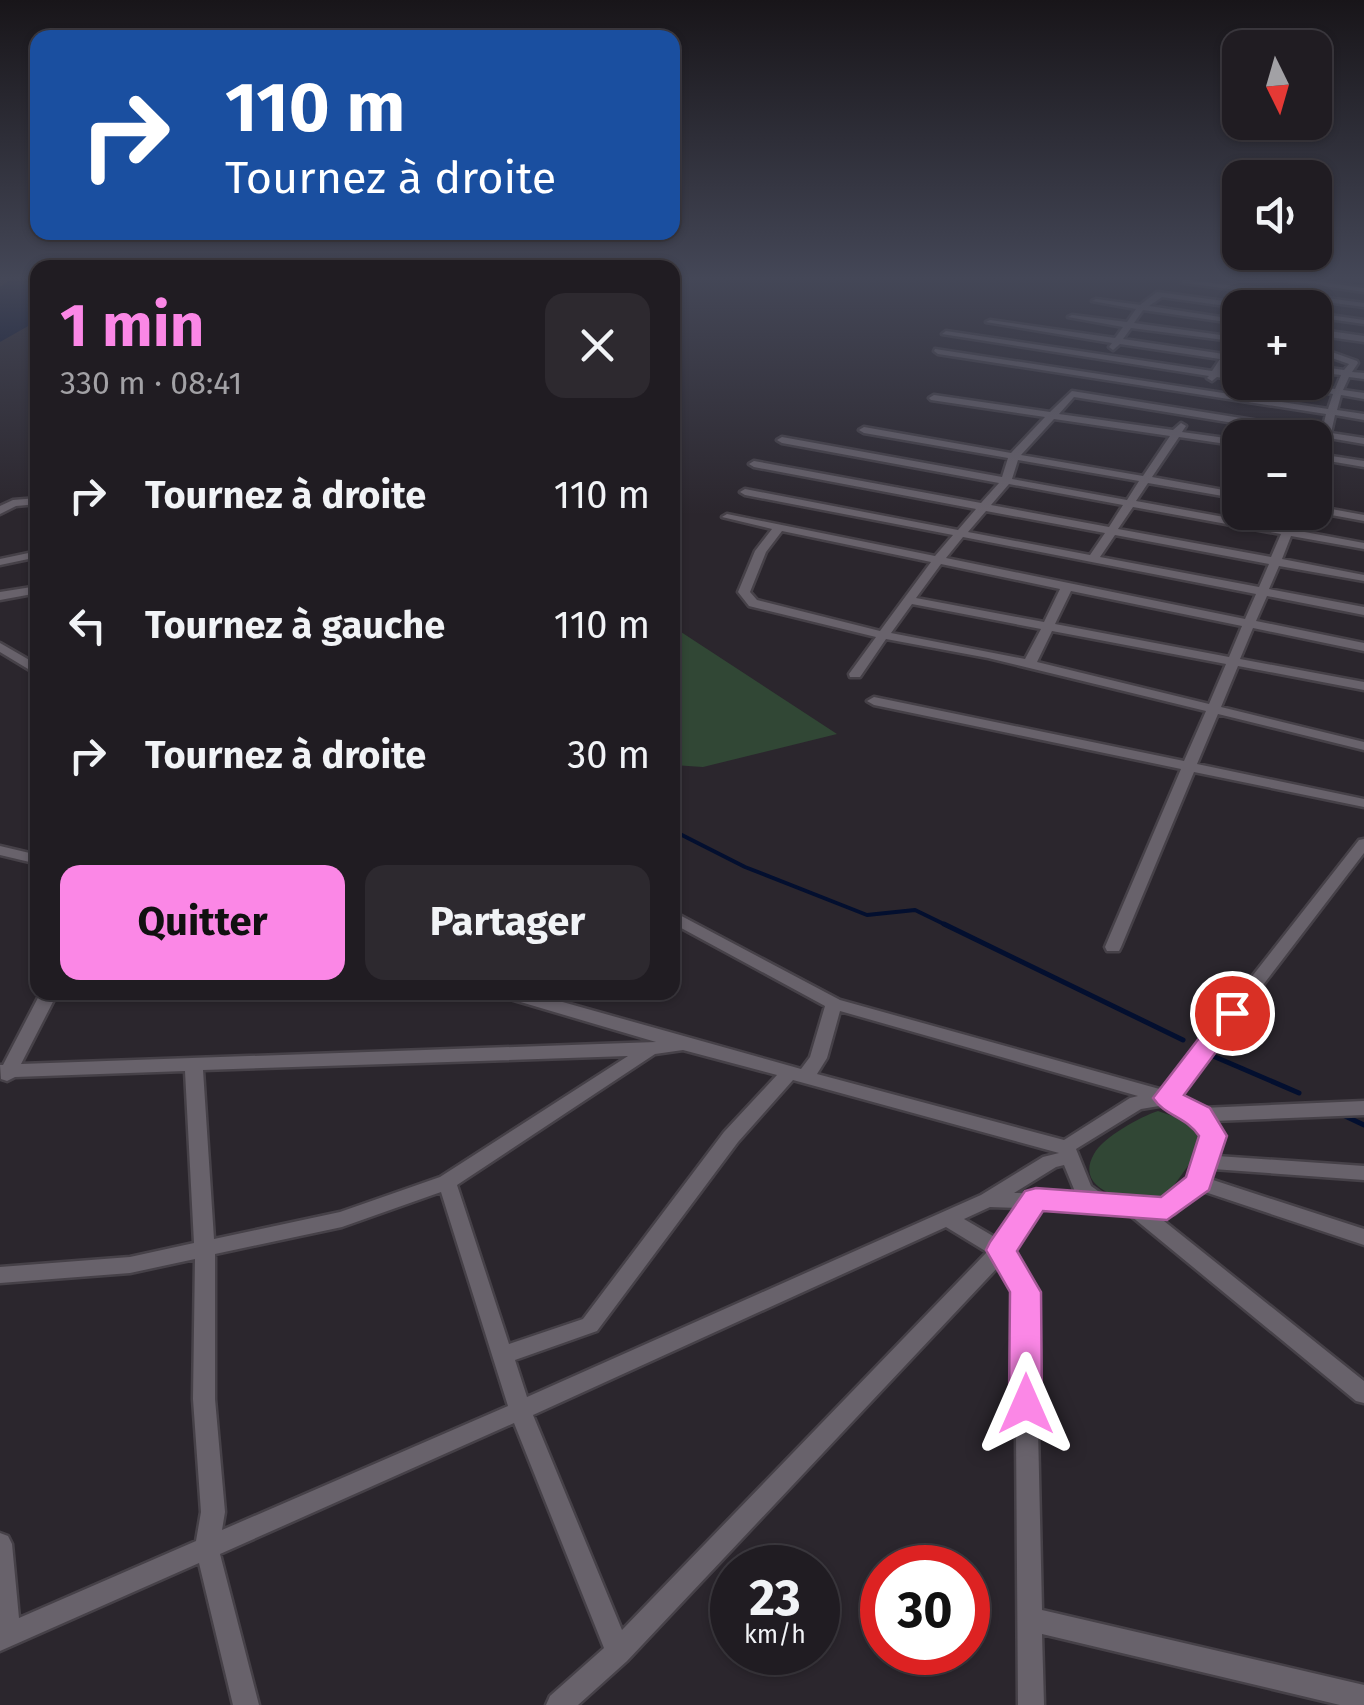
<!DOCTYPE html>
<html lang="fr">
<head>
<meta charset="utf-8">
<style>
  body { margin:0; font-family:"Fira Sans",sans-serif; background:#2d292f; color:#f1f3f6; height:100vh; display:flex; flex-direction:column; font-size:38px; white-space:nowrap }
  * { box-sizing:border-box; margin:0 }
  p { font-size:32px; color:#a2a1a5 }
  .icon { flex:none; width:55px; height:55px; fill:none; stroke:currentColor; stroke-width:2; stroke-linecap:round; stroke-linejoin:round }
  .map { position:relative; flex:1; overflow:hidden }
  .panel { position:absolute; left:30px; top:260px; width:650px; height:740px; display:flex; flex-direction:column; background:#201c22; border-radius:20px; box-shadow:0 2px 8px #0004,0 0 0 2px #3d3a40 }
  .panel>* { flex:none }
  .banner { position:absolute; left:30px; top:30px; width:650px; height:210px; border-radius:20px; box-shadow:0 2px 8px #0004,0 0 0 2px #3d3a40; background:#1a4fa0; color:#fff; overflow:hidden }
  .needle { width:65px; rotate:175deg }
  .fabs { position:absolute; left:1222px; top:30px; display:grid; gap:20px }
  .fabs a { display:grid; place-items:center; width:110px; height:110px; border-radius:20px; background:#201c22; box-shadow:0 2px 8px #0004,0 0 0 2px #3d3a40; font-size:50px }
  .speed { position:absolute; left:710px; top:1545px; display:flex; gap:20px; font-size:50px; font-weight:700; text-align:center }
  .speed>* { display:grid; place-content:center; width:130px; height:130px; border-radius:50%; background:#201c22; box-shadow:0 2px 8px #0004,0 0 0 2px #3d3a40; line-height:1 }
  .speed small { font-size:25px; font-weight:400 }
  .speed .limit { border:15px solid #d22; background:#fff; color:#111 }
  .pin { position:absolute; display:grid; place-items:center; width:85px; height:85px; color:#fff; margin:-42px; border:5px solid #fff; border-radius:50%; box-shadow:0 2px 10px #0007 }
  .me { position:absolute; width:110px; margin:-55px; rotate:0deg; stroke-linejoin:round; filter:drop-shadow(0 0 8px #0008) }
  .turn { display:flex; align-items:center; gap:35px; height:210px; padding:0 30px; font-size:45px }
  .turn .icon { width:130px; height:130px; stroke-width:2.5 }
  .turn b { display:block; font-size:70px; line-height:85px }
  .round { display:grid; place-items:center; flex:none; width:105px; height:105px; border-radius:20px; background:#2d292f }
  .summary { display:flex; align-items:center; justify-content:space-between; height:170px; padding:0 30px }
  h1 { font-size:60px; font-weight:700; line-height:75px; color:#fb87e6 }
  .action { display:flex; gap:20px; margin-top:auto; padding:20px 30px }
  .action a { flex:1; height:115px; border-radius:20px; background:#fb87e6; color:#111; font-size:40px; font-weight:700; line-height:115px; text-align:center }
  .action a+a { background:#2d292f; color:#f1f3f6 }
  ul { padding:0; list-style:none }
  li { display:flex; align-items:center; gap:30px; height:130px; padding:0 30px }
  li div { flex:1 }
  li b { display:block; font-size:38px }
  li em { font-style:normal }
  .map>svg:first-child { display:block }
  .green { fill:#314735 }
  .water { fill:#030f2f }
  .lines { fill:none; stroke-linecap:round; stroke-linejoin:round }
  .stream-far1 { stroke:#030f2f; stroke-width:4 }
  .stream { stroke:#030f2f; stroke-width:5 }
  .minor-casing { stroke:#464148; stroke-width:5 }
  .minor { fill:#68626b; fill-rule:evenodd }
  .route { fill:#fb87e6; stroke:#a35896; stroke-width:2.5 }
</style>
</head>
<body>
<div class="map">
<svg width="1364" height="1705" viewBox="0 0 1364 1705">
  <rect width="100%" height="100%" fill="#2b262d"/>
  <!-- green -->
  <path class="green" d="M 673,628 L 681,632 L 837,734 L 703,767 L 673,765 Z
    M 1158,1111 L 1190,1122 L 1203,1145 L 1162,1202 C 1138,1204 1071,1194 1094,1154 C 1103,1137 1140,1117 1158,1111 Z"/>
  <!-- water -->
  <path class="water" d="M 16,276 L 37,276 L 37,321 L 0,342 L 0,287 Z"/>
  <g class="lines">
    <!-- stream-far1 -->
    <path class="stream-far1" d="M 672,830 L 745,867 L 867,915 L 915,910 L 950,927"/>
    <!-- stream -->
    <path class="stream" d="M 944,924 L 1183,1040
      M 1213,1056 L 1299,1093
      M 1345,1116 L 1364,1125"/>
    <defs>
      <path id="minor" d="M 1255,276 L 1278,276 L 1364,288 L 1364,292 Z
        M 1182,279 L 1364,303 L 1364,307 L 1185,283 L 1182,283 Z
        M 1157,292 L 1261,306 L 1240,308 L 1162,297 L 1149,306 L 1240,320 L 1240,324 L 1143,310 L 1134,323 L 1235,337 L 1240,333 L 1240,343 L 1232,355 L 1240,356 L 1240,362 L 1228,360 L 1220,372 L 1240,375 L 1240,381 L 1217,377 L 1212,381 L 1207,378 L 1209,376 L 942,334 L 946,331 L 1212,371 L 1220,359 L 1120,344 L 1113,350 L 1109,347 L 1112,343 L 986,322 L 990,320 L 1115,338 L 1123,327 L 1068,317 L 1072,315 L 1127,322 L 1136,309 L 1092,301 L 1096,299 L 1140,305 ZM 1131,328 L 1232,341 L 1224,354 L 1123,339 Z
        M 1315,313 L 1364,320 L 1364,324 L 1315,317 Z
        M 1315,329 L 1364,336 L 1364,342 L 1315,335 Z
        M 1315,346 L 1357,361 L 1358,363 L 1352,372 L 1364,373 L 1364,379 L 1349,377 L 1343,390 L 1364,393 L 1364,399 L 1341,395 L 1337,410 L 1364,414 L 1364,420 L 1335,415 L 1331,433 L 1364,438 L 1364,444 L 1329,438 L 1325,455 L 1364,461 L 1364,467 L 1323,460 L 1319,471 L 1315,472 L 1315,453 L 1320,437 L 1074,397 L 1059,414 L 1173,430 L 1181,423 L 1186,426 L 1182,432 L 1240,440 L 1240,446 L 1179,437 L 1152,477 L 1240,493 L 1240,499 L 1148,483 L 1136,501 L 1284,528 L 1290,512 L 1301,512 L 1294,530 L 1364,543 L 1364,549 L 1291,536 L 1282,559 L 1364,575 L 1364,581 L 1279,566 L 1269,589 L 1364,607 L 1364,615 L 1267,596 L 1256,621 L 1364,643 L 1364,651 L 1253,628 L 1240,659 L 1364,682 L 1364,690 L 1238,666 L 1221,707 L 1364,742 L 1364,750 L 1218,714 L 1197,764 L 1364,799 L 1364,807 L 1194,772 L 1121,947 L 1119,951 L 1107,951 L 1105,947 L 1181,769 L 874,705 L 867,701 L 874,697 L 1184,761 L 1206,711 L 988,658 L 886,639 L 860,677 L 850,677 L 849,674 L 876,637 L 749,606 L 738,592 L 755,551 L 772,529 L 722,517 L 727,514 L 935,556 L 953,535 L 745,495 L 740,492 L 745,489 L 958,530 L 976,509 L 754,467 L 749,464 L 754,461 L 981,503 L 999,483 L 782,443 L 777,440 L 782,437 L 1002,477 L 1008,458 L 864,433 L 859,430 L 864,427 L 1011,453 L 1045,417 L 931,400 L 929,398 L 934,395 L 1050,412 L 1072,391 L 1322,431 L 1326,414 L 938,354 L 934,351 L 935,349 L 1328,409 L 1333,394 L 1269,382 L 1294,382 L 1335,389 L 1341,375 L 1315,372 L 1315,366 L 1344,370 L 1349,364 L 1315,352 ZM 1054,419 L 1170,436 L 1143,476 L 1021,455 ZM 1018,460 L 1139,481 L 1127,500 L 1012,479 ZM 1009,484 L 1123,505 L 1109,527 L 991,505 ZM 1133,507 L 1281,534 L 1271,557 L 1118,529 ZM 986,511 L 1105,533 L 1090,555 L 968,532 ZM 782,531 L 931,562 L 880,631 L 757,600 L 750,592 L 766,552 ZM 1115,535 L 1269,564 L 1259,587 L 1100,557 ZM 963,537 L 1256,594 L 1245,619 L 946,558 ZM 941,564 L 1060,589 L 1044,622 L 916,598 ZM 1071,591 L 1242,626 L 1229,657 L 1055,624 ZM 912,604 L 1041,629 L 1025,659 L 891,633 ZM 1052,631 L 1226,664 L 1209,704 L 1037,662 Z
        M 38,498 L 38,504 L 16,506 L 0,514 L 0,506 L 13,500 Z
        M 1315,506 L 1364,515 L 1364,521 L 1315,512 Z
        M 38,551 L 38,557 L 0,565 L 0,559 Z
        M 38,586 L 38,593 L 0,600 L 0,592 Z
        M 0,643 L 38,665 L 38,675 L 0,652 Z
        M 1364,839 L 1364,853 L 1178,1096 L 1202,1108 L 1364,1101 L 1364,1115 L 1213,1121 L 1222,1136 L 1217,1156 L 1364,1166 L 1364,1180 L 1213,1169 L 1210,1179 L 1364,1229 L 1364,1245 L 1202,1191 L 1174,1214 L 1159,1217 L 1364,1381 L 1364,1403 L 1356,1401 L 1131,1216 L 1100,1209 L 1040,1208 L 1012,1251 L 1035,1292 L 1042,1610 L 1364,1685 L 1364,1705 L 1340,1705 L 1042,1634 L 1044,1705 L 1018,1705 L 1015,1293 L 999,1266 L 627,1661 L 578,1705 L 546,1705 L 550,1696 L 604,1648 L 514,1423 L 220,1554 L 259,1705 L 233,1705 L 199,1563 L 0,1651 L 0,1533 L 8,1536 L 12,1544 L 19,1618 L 196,1541 L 201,1512 L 193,1399 L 195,1259 L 130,1273 L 0,1283 L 0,1267 L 130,1257 L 194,1243 L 185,1071 L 15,1077 L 7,1081 L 1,1079 L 0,1065 L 3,1065 L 41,992 L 58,992 L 21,1064 L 656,1042 L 500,996 L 498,992 L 527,992 L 801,1069 L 810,1057 L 825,1006 L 672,923 L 672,911 L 840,1000 L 1163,1090 L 1359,840 ZM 840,1011 L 1138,1096 L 1130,1098 L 1064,1140 L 817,1074 L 827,1058 ZM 683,1050 L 777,1075 L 724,1132 L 583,1319 L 509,1344 L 457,1185 L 655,1054 ZM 628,1056 L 440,1177 L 340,1212 L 214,1239 L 203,1070 ZM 793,1080 L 1059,1153 L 1043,1157 L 981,1195 L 527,1397 L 515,1360 L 597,1331 L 738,1142 ZM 1165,1105 L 1194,1120 L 1204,1136 L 1191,1179 L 1163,1202 L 1137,1203 L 1105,1196 L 1091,1186 L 1076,1149 L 1141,1109 ZM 1064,1165 L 1076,1194 L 1014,1193 L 1056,1167 ZM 441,1192 L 508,1406 L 222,1530 L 225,1512 L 215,1399 L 215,1254 L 342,1227 ZM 990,1207 L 1020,1208 L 998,1239 L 964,1219 ZM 946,1227 L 987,1252 L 622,1630 L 533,1415 Z
        M 0,846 L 38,855 L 38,864 L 0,855 Z"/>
    </defs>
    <!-- minor casing -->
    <use href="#minor" class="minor-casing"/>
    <!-- minor -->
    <use href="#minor" class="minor"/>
  </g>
  <!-- sky -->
  <linearGradient id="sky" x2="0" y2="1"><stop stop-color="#181519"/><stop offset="0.54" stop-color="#444757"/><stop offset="1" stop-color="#444757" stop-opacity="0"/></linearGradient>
  <rect width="1364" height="515" fill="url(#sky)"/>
  <!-- route -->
  <path class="route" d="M 1232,1004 L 1245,1013 L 1184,1095 L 1210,1108 L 1227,1136 L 1209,1190 L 1167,1220 L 1043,1211 L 1017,1251 L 1041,1292 L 1042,1404 L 1037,1414 L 1026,1418 L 1014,1414 L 1009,1404 L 1010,1292 L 986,1250 L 990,1242 L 1025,1191 L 1036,1188 L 1161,1197 L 1186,1177 L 1199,1136 C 1187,1117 1165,1116 1153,1098 L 1223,1007 Z"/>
</svg>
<div class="fabs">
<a><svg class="needle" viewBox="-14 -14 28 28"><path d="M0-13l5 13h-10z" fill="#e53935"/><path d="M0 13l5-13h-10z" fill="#a2a1a5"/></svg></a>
<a><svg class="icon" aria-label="sound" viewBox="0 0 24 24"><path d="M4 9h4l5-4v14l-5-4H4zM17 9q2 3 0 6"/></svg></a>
<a>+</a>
<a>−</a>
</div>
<div class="speed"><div>23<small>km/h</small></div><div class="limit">30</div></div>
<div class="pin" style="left:1232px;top:1013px;background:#d93025"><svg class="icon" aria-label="arrive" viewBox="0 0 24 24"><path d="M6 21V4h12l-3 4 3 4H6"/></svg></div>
<svg class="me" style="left:1026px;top:1404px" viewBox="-20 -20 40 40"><path d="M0-17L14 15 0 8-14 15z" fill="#fb87e6" stroke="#fff" stroke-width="4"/></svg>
<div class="banner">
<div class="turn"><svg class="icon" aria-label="right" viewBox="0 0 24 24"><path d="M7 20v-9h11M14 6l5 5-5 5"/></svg><div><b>110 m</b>Tournez à droite</div></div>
</div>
<section class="panel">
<div class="summary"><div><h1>1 min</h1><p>330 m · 08:41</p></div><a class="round"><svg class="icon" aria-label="close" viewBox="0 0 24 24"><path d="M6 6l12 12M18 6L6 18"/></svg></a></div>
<ul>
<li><svg class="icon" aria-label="right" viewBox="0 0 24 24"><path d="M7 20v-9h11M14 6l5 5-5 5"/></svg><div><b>Tournez à droite</b></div><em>110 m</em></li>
<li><svg class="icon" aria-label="left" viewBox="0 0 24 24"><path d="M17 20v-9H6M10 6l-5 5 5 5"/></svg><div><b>Tournez à gauche</b></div><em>110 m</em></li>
<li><svg class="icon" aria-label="right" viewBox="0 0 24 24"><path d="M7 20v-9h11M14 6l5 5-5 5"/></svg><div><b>Tournez à droite</b></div><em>30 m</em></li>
</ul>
<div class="action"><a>Quitter</a><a>Partager</a></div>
</section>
</div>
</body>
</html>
